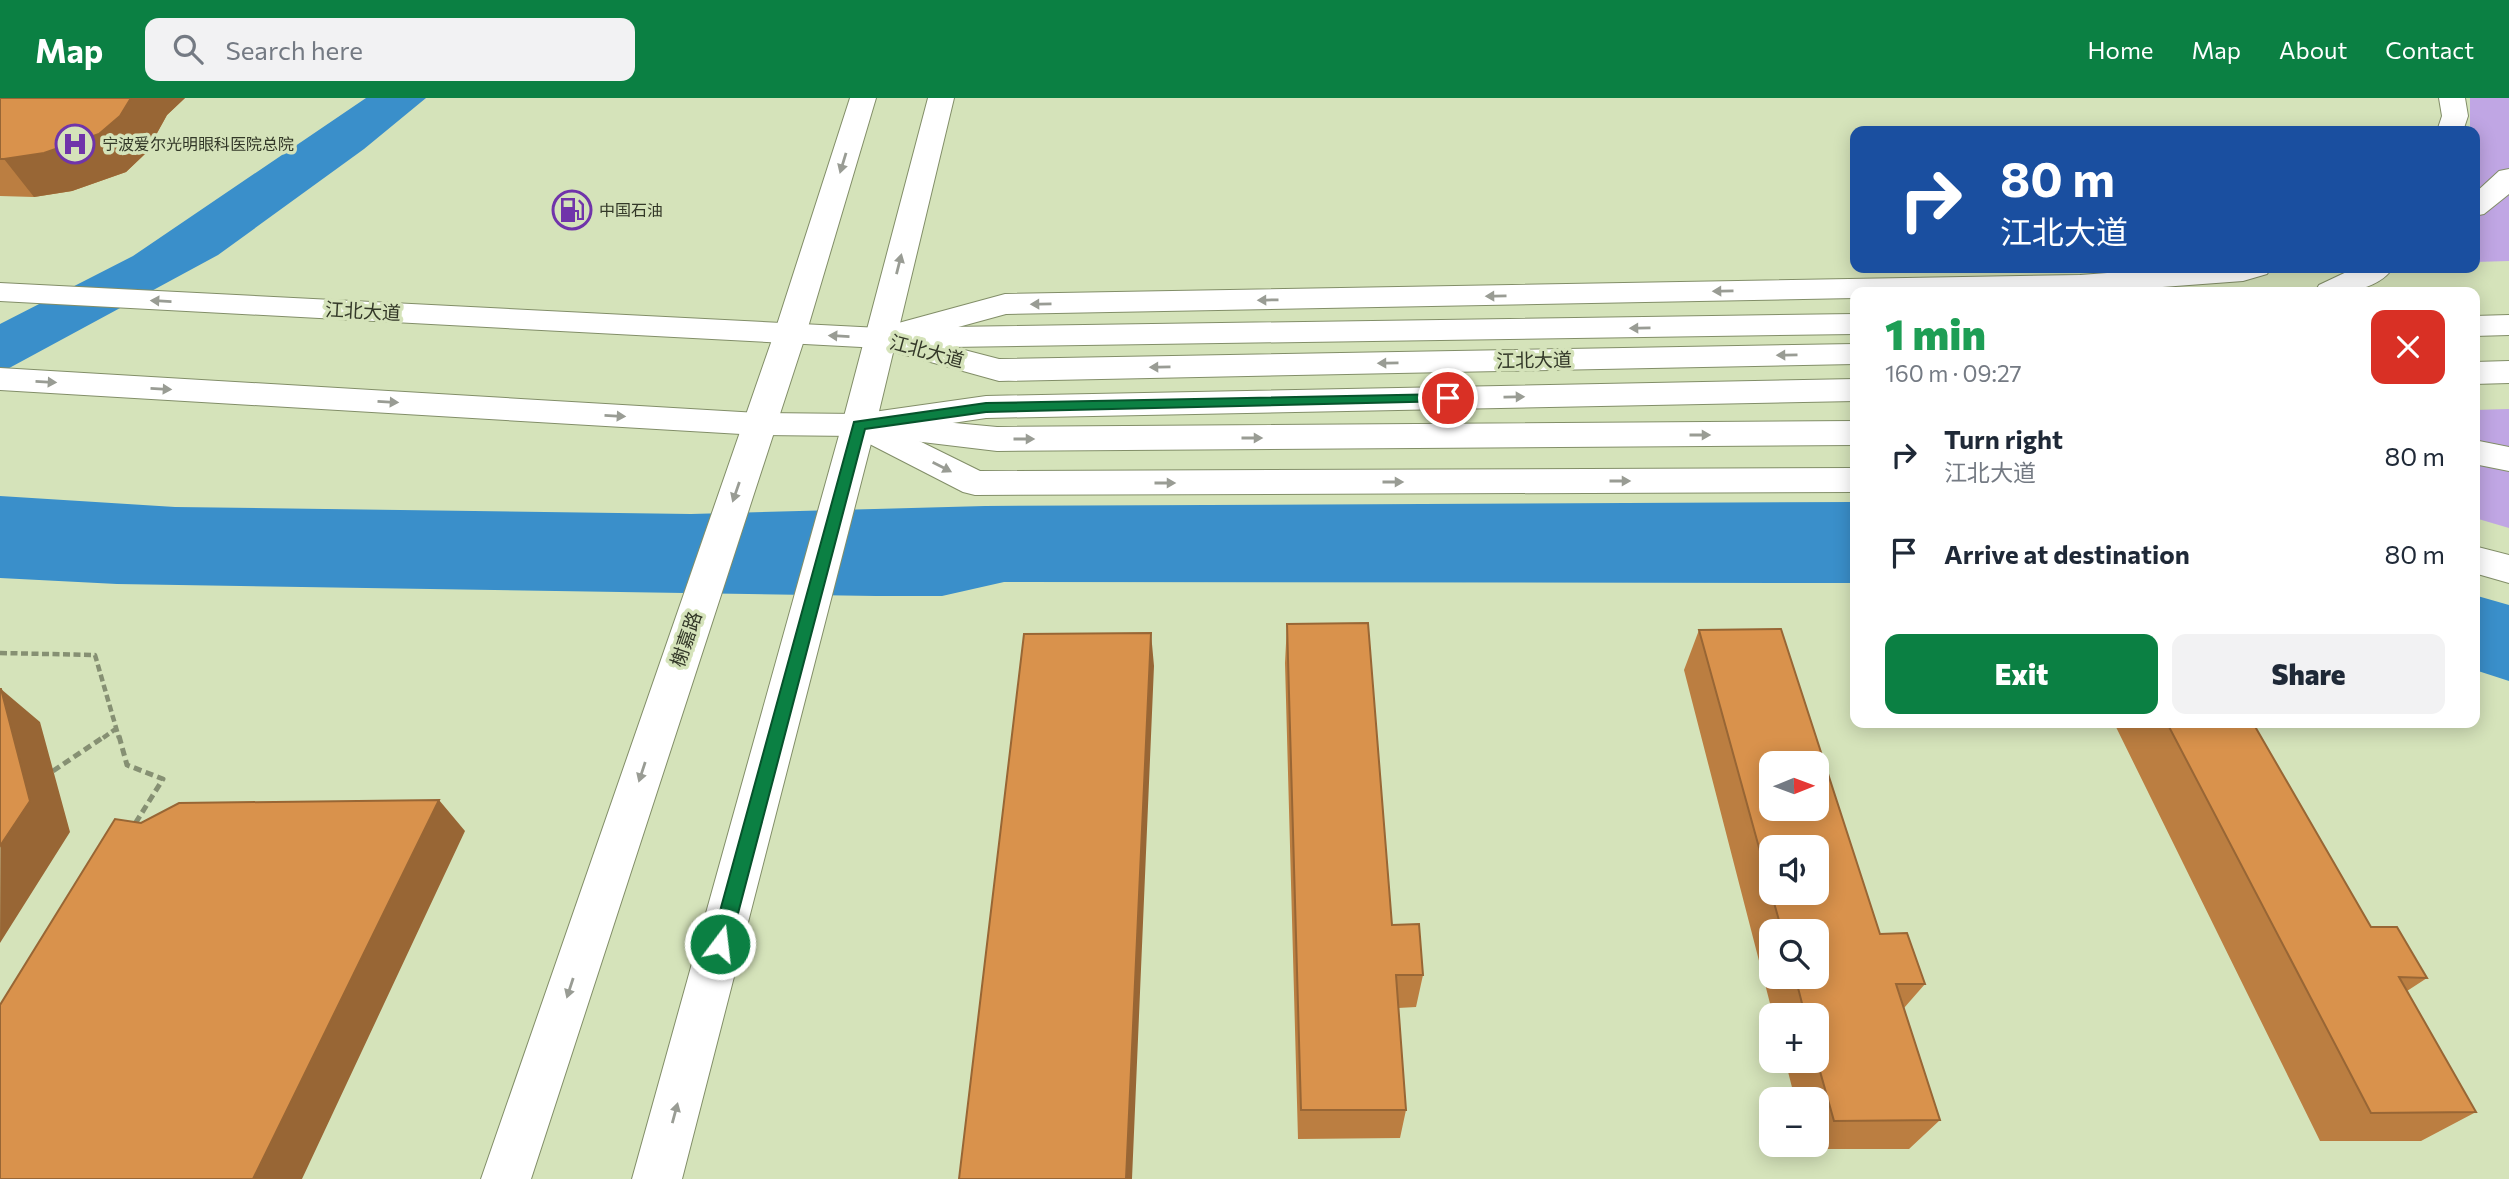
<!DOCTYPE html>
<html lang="en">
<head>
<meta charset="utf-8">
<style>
  body { margin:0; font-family:Commissioner,"Noto Sans SC",sans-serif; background:#f2f2f3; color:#1f2937; height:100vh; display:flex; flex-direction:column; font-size:26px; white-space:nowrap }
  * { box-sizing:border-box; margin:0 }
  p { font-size:23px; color:#747a83 }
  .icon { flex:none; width:38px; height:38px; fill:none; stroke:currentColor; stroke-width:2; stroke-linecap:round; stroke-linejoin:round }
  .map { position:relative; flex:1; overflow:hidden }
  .sheet { position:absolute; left:1850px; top:189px; width:630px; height:441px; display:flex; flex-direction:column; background:#fff; border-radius:14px; box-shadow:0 4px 18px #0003 }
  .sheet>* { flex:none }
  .guide { position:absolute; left:1850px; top:28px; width:630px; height:147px; border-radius:14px; box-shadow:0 4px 18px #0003; background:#1a4fa0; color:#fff; overflow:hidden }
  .needle { width:46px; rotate:89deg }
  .tools { position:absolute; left:1759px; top:653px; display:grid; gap:14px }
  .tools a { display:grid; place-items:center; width:70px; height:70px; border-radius:14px; background:#fff; box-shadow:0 4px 18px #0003; font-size:35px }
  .pin { position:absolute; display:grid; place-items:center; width:60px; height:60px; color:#fff; margin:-30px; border:4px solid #fff; border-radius:50%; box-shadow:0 2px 7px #0007 }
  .me { position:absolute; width:77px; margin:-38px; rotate:15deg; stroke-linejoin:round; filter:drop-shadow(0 0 5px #0008) }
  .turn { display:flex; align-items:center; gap:24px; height:147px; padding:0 35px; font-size:32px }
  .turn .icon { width:91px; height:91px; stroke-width:2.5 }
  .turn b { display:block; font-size:49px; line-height:60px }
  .round { display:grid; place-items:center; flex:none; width:74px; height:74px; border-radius:14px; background:#f2f2f3 }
  .head { display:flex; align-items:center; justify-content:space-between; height:119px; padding:0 35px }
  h1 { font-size:42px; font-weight:800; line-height:52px; color:#1e9e55 }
  .cta { display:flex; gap:14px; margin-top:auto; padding:14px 35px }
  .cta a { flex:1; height:80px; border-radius:14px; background:#0b8043; color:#fff; font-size:28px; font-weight:800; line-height:80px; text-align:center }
  .cta a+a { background:#f2f2f3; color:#1f2937 }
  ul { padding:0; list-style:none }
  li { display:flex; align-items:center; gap:21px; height:98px; padding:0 35px }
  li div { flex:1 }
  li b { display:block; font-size:26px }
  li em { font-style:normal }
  header { display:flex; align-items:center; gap:42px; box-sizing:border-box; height:98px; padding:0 35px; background:#0b8043; color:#fff }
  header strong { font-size:33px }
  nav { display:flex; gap:38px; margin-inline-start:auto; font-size:24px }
  .search { width:490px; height:63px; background:#f2f2f3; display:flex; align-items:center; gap:18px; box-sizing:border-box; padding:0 24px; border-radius:14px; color:#747a83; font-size:26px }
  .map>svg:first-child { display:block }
  .green { fill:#c0a6e4 }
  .water { fill:#3a8fca }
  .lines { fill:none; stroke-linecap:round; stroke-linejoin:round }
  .secondary-casing { stroke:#828e68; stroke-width:2 }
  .primary-casing { stroke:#828e68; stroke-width:2 }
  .trunk-casing { stroke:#828e68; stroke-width:2 }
  .path-far1 { stroke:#869073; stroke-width:4.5; stroke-dasharray:7 3.5; stroke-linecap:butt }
  .path { stroke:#869073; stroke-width:5; stroke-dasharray:8 4.5; stroke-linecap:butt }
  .secondary { fill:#fff; fill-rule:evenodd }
  .primary { fill:#fff; fill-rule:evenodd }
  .trunk { fill:#fff; fill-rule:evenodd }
  .wall { fill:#bb7e41; fill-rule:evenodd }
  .shaded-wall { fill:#986635 }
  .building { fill:#d9924c; stroke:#986635; stroke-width:2; fill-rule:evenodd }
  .oneway { fill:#999c94 }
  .route { fill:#0b8043; stroke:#07532c; stroke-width:2 }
  .labels { text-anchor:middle; stroke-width:7; stroke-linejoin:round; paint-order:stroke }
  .far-poi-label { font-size:16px; fill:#333828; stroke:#d5e3ba; text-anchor:start }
  .street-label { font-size:19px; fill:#333828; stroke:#d5e3ba }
</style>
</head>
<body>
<header>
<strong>Map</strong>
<div class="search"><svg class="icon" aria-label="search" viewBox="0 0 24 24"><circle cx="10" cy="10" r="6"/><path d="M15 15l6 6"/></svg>Search here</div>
<nav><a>Home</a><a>Map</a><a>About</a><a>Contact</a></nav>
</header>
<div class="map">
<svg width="2509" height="1081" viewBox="0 0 2509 1081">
  <rect width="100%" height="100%" fill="#d5e3ba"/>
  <!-- green -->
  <path class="green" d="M 2470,0 L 2509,0 L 2509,163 L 2475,164 L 2474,33 L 2470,33 Z
    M 2509,311 L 2509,430 L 2475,420 L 2474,312 Z"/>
  <!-- water -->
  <path class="water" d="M 366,0 L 426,0 L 364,51 L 218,157 L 0,275 L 0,226 L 133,158 Z
    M 0,398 L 175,409 L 691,416 L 985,408 L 1855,404 L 1855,485 L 1004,484 L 942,498 L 876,498 L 117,486 L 0,480 Z
    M 2474,497 L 2509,507 L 2509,583 L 2475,572 Z"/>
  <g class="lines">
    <defs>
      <path id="secondary" d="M 850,0 L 876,0 L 806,236 L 531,1081 L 481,1081 L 774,236 Z
        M 928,0 L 954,0 L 875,330 L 682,1081 L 632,1081 L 841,330 Z"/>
      <path id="primary" d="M 2439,0 L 2465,0 L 2468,18 L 2463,33 L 2437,33 L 2442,18 Z
        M 2175,170 L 2271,170 L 2267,176 L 2243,183 L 2095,194 L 1855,194 L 1855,200 L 1006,216 L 918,240 L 999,261 L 1855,246 L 1855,266 L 999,283 L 880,250 L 0,203 L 0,185 L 880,230 L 1005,196 L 2080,177 Z
        M 2509,217 L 2509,237 L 2474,238 L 2474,218 Z
        M 2509,263 L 2509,285 L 2474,286 L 2474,264 Z
        M 0,270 L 758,315 L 859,316 L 986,298 L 1855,281 L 1855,303 L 986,320 L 899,333 L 980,373 L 1855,370 L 1855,394 L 975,397 L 963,394 L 854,338 L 758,337 L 0,292 Z
        M 2474,448 L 2509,457 L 2509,485 L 2474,475 Z"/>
      <path id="trunk" d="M 2509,71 L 2509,96 L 2484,116 L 2474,118 L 2474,96 L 2499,73 Z
        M 2355,170 L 2393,170 C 2376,194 2341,195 2315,194 L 2319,187 Z
        M 1855,216 L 1855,236 L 880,250 L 869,247 L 864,240 L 869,233 L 880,230 Z
        M 859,316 L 997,329 L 1855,323 L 1855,347 L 997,353 L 847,335 L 842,327 L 847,319 Z
        M 2474,342 L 2509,349 L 2509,373 L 2474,366 Z"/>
    </defs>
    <!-- secondary casing -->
    <use href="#secondary" class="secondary-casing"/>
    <!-- primary casing -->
    <use href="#primary" class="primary-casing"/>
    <!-- trunk casing -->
    <use href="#trunk" class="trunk-casing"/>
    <!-- path-far1 -->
    <path class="path-far1" d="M 0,555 L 95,557 L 119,640
      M 103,640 L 117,630"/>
    <!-- path -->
    <path class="path" d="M 119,638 L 127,667 L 163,681 L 133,729
      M 53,673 L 105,638"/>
    <!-- secondary -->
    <use href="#secondary" class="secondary"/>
    <!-- primary -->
    <use href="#primary" class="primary"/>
    <!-- trunk -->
    <use href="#trunk" class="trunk"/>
  </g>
  <!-- wall -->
  <path class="wall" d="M 0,0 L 185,0 L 167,17 L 146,55 L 126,74 L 72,93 L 34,99 L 0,98 Z
    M 1287,526 L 1392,827 L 1423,877 L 1416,909 L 1398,910 L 1406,1012 L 1400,1040 L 1298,1041 L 1285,565 Z
    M 1699,532 L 1880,836 L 1925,886 L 1904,910 L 1940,1022 L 1909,1051 L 1808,1051 L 1807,1046 L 1816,1046 L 1816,1001 L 1795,1001 L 1785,962 L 1816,962 L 1816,917 L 1773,917 L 1684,572 ZM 1771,833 L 1816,833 L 1816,878 L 1771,878 Z
    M 2114,625 L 2253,625 L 2371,829 L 2427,880 L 2407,893 L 2476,1014 L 2421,1043 L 2320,1043 Z"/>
  <!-- shaded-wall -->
  <path class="shaded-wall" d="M 131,0 L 185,0 L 167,17 L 146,55 L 126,74 L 72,93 L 34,99 L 4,61 Z
    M 1151,535 L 1154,568 L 1132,1081 L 1126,1081 Z
    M 1,591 L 40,624 L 70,734 L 0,845 Z
    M 439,702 L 465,733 L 302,1081 L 253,1081 Z"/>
  <!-- building -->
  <path class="building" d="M 0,0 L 131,0 L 120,18 L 99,36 L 44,55 L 4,61 L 0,61 Z
    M 1368,525 L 1392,827 L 1419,826 L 1423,877 L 1396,877 L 1406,1012 L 1301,1012 L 1287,526 Z
    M 1781,531 L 1880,836 L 1907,835 L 1925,886 L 1896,886 L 1940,1022 L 1834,1023 L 1816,959 L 1816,917 L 1805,917 L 1795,878 L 1816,878 L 1816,833 L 1782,833 L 1771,794 L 1816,794 L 1816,749 L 1771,749 L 1771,793 L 1699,532 ZM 1771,665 L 1816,665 L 1816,710 L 1771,710 Z
    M 1151,535 L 1126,1081 L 959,1081 L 1024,536 Z
    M 0,591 L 1,591 L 30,703 L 0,748 Z
    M 2167,625 L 2253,625 L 2371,829 L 2397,829 L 2427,880 L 2399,879 L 2476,1014 L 2371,1015 Z
    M 439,702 L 253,1081 L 0,1081 L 0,907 L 115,721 L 141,725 L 179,705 Z"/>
  <!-- one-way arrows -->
  <defs><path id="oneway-solid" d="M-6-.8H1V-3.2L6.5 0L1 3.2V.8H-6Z" transform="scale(1.75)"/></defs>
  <g class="oneway">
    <use href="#oneway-solid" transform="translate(843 65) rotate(107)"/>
    <use href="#oneway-solid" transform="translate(899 166) rotate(-76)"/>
    <use href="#oneway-solid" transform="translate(1723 193) rotate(179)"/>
    <use href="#oneway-solid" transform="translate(1496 198) rotate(179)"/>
    <use href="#oneway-solid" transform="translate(1268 202) rotate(179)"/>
    <use href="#oneway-solid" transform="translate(161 203) rotate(-177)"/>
    <use href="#oneway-solid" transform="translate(1041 206) rotate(179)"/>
    <use href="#oneway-solid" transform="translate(1640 230) rotate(179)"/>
    <use href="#oneway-solid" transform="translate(839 238) rotate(-177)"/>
    <use href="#oneway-solid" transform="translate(1787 257) rotate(179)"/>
    <use href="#oneway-solid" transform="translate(1388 265) rotate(179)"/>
    <use href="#oneway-solid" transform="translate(1160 269) rotate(179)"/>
    <use href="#oneway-solid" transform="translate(46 284) rotate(3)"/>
    <use href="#oneway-solid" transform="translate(161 291) rotate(3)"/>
    <use href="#oneway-solid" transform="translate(1514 299) rotate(-1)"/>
    <use href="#oneway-solid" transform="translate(388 304) rotate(3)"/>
    <use href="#oneway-solid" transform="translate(615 318) rotate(3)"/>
    <use href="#oneway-solid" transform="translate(1700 337)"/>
    <use href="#oneway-solid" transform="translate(1252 340)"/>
    <use href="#oneway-solid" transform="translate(1024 341)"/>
    <use href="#oneway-solid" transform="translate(942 369) rotate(27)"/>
    <use href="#oneway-solid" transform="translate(1620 383)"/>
    <use href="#oneway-solid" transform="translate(1393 384)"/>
    <use href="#oneway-solid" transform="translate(1165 385)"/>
    <use href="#oneway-solid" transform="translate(736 394) rotate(109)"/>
    <use href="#oneway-solid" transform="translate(642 674) rotate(108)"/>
    <use href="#oneway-solid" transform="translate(570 890) rotate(108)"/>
    <use href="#oneway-solid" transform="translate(675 1015) rotate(-75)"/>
  </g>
  <!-- route -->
  <path class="route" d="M 1448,296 L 1454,300 L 1452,303 L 986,314 L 865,331 L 730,846 L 727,853 L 720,855 L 713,853 L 711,846 L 854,324 L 986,305 Z"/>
  <!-- icons -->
  <defs>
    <symbol id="hospital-ring" viewBox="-11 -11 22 22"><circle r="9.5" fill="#d5e3ba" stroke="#7034aa" stroke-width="1.5"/><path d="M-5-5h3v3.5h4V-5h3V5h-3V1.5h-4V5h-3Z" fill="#7034aa"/></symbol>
    <symbol id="fuel-ring" viewBox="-11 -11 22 22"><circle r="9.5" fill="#d5e3ba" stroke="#7034aa" stroke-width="1.5"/><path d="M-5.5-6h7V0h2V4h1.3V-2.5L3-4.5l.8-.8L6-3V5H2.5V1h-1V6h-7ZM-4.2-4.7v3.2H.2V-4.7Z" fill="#7034aa"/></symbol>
  </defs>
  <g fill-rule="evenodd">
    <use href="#hospital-ring" x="53" y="24" width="44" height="44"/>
    <use href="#fuel-ring" x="550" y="90" width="44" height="44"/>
  </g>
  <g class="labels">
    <!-- far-poi labels -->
    <g class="far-poi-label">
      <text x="102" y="52">宁波爱尔光明眼科医院总院</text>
      <text x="599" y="118">中国石油</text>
    </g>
    <!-- street labels -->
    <g class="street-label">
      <text transform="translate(363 213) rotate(3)" y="7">江北大道</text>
      <text transform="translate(927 253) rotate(15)" y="7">江北大道</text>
      <text transform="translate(1534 262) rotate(-1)" y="7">江北大道</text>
      <text transform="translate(686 541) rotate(-71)" y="7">榭嘉路</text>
    </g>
  </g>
</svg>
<div class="tools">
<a><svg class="needle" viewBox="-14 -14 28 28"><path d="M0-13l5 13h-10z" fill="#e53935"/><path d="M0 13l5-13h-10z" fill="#747a83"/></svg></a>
<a><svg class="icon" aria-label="sound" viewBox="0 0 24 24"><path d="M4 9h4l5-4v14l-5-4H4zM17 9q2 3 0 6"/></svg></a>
<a><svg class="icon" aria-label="search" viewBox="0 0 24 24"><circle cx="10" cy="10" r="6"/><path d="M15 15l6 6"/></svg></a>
<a>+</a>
<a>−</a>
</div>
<div class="pin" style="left:1448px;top:300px;background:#d93025"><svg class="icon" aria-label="arrive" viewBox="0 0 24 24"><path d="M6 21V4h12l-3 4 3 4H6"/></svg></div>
<svg class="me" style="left:720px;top:846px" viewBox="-20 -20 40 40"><circle r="17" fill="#0b8043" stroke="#fff" stroke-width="3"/><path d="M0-11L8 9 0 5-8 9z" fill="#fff"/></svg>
<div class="guide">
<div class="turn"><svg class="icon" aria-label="right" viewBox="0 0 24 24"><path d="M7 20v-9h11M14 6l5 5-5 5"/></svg><div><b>80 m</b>江北大道</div></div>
</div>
<section class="sheet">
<div class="head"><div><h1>1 min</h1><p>160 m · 09:27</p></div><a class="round" style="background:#d93025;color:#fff"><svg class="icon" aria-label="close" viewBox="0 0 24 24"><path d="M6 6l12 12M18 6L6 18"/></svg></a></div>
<ul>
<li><svg class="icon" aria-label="right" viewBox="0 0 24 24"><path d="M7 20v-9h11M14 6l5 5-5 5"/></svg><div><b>Turn right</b><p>江北大道</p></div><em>80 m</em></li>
<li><svg class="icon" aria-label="arrive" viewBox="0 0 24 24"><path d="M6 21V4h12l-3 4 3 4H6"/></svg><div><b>Arrive at destination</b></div><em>80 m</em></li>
</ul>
<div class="cta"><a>Exit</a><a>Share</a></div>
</section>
</div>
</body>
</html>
